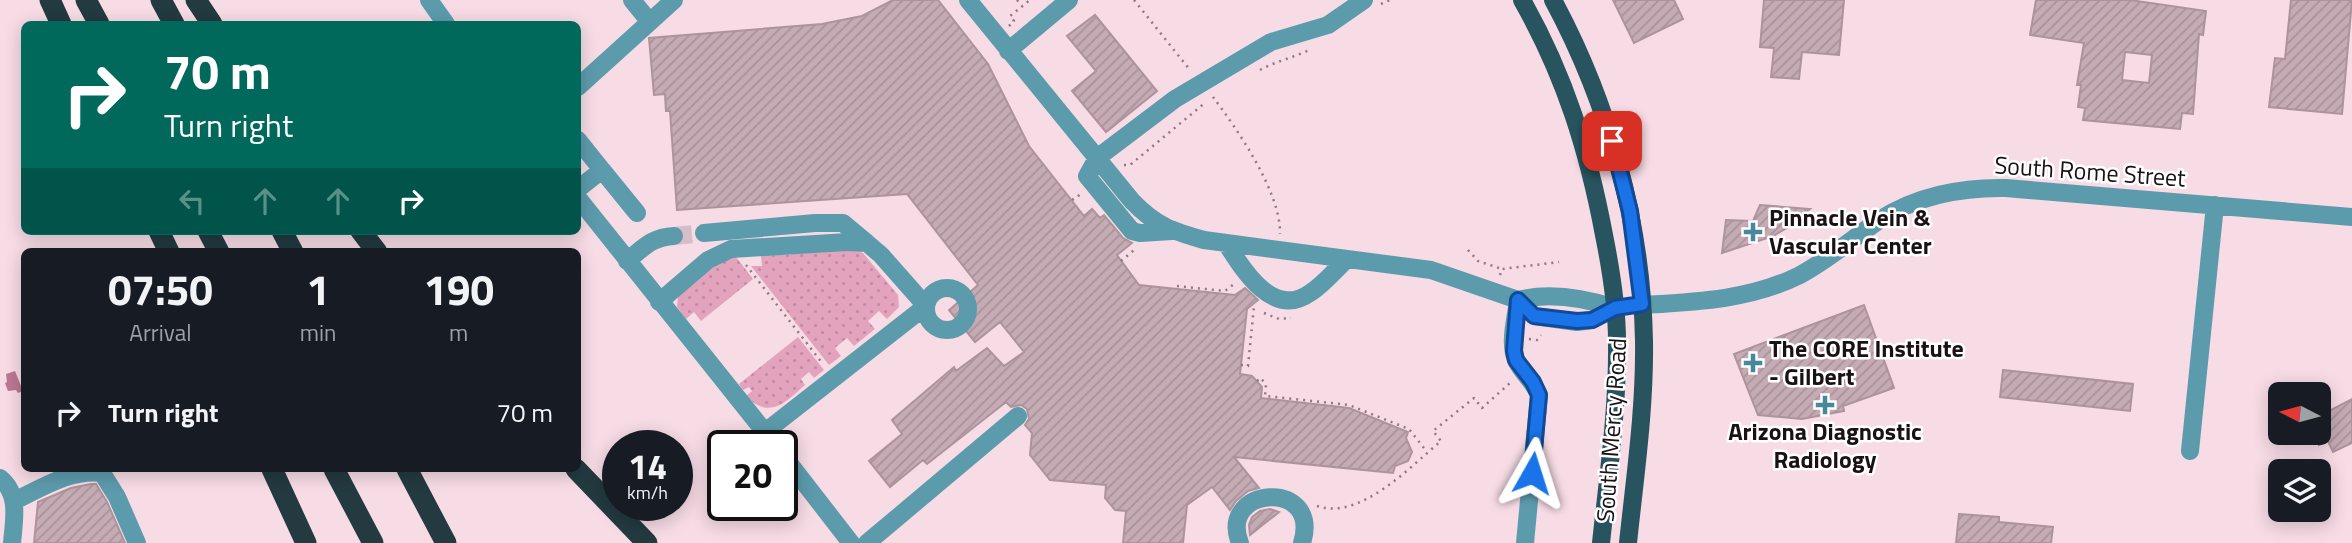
<!DOCTYPE html>
<html lang="en">
<head>
<meta charset="utf-8">
<style>
  body { margin:0; font-family:"Titillium Web",sans-serif; background:#242831; color:#f1f3f6; height:100vh; display:flex; flex-direction:column; font-size:26px; white-space:nowrap }
  * { box-sizing:border-box; margin:0 }
  p { font-size:23px; color:#9ea1a6 }
  .icon { flex:none; width:38px; height:38px; fill:none; stroke:currentColor; stroke-width:2; stroke-linecap:round; stroke-linejoin:round }
  .map { position:relative; flex:1; overflow:hidden }
  .details { position:absolute; left:21px; top:248px; width:560px; height:224px; display:flex; flex-direction:column; background:#171b24; border-radius:10px; box-shadow:0 4px 18px #0003 }
  .details>* { flex:none }
  .banner { position:absolute; left:21px; top:21px; width:560px; height:214px; border-radius:10px; box-shadow:0 4px 18px #0003; background:#00695c; color:#fff; overflow:hidden }
  .needle { width:46px; rotate:276deg }
  .controls { position:absolute; left:2268px; top:382px; display:grid; gap:14px }
  .controls a { display:grid; place-items:center; width:63px; height:63px; border-radius:10px; background:#171b24; box-shadow:0 4px 18px #0003; font-size:35px }
  .speed { position:absolute; left:602px; top:430px; display:flex; gap:14px; font-size:35px; font-weight:700; text-align:center }
  .speed>* { display:grid; place-content:center; width:91px; height:91px; border-radius:50%; background:#171b24; box-shadow:0 4px 18px #0003; line-height:1 }
  .speed small { font-size:18px; font-weight:400 }
  .speed .limit { border:4px solid #111; border-radius:10px; background:#fff; color:#111 }
  .pin { position:absolute; display:grid; place-items:center; width:60px; height:60px; color:#fff; margin:-30px; border-radius:14px; box-shadow:0 4px 10px #0006 }
  .me { position:absolute; width:77px; margin:-38px; rotate:6deg; stroke-linejoin:round; filter:drop-shadow(0 0 5px #0008) }
  .turn { display:flex; align-items:center; gap:24px; height:147px; padding:0 28px; font-size:32px }
  .turn .icon { width:91px; height:91px; stroke-width:2.5 }
  .turn b { display:block; font-size:49px; line-height:60px }
  .lanes { display:flex; align-items:center; height:66px; padding:0 28px; background:#0003; justify-content:center; gap:35px; direction:ltr }
  .lanes .off { opacity:.35 }
  .eta { display:flex; justify-content:space-evenly; align-items:center; height:119px; text-align:center }
  .eta b { font-size:42px; font-weight:700; line-height:49px }
  ul { padding:0; list-style:none }
  li { display:flex; align-items:center; gap:21px; height:91px; padding:0 28px }
  li div { flex:1 }
  li b { display:block; font-size:26px }
  li em { font-style:normal }
  .map>svg:first-child { display:block }
  .grass { fill:url(#grass-dots) }
  .water { fill:#bc7793 }
  .building { fill:url(#building-hatch); stroke:#ac939c; stroke-width:2; fill-rule:evenodd }
  .lines { fill:none; stroke-linecap:round; stroke-linejoin:round }
  .minor-tunnel { stroke:#d6bdc6; stroke-width:18; stroke-dasharray:18 9; stroke-linecap:butt }
  .path { stroke:#8d7a81; stroke-width:2.5; stroke-dasharray:2 5; stroke-linecap:butt }
  .minor { stroke:#5c9bac; stroke-width:18 }
  .major { stroke:#285460; stroke-width:18 }
  .highway { stroke:#233a40; stroke-width:21 }
  .route-casing { stroke:#114b97; stroke-width:18 }
  .route { stroke:#1a73e8; stroke-width:12 }
  .poi-dot { fill:#47899a; stroke:#fff; stroke-width:2.5 }
  .labels { text-anchor:middle; stroke-width:5; stroke-linejoin:round; paint-order:stroke }
  .street-label { font-size:24px; fill:#1a1115; stroke:#fff }
  .poi-label { font-size:24px; font-weight:bold; fill:#1a1115; stroke:#fff; text-anchor:start }
</style>
</head>
<body>
<div class="map">
<svg width="2352" height="543" viewBox="0 0 2352 543">
  <defs>
    <pattern id="grass-dots" width="8" height="8" patternUnits="userSpaceOnUse" patternTransform="scale(1.75)"><rect width="8" height="8" fill="#e4a3bc"/><path d="M2 2h.1M6 6h.1" fill="none" stroke="#c38ba1" stroke-width="1.8" stroke-linecap="round"/></pattern>
    <pattern id="building-hatch" width="6" height="6" patternUnits="userSpaceOnUse" patternTransform="scale(1.75)"><rect width="6" height="6" fill="#c5abb4"/><path d="M-1 1l2-2M0 6l6-6M5 7l2-2" fill="none" stroke="#a9929a"/></pattern>
  </defs>
  <rect width="100%" height="100%" fill="#f7dbe5"/>
  <!-- grass -->
  <path class="grass" d="M 858,250 L 863,253 L 898,295 L 899,307 L 887,319 L 879,311 L 868,321 L 875,329 L 854,346 L 847,338 L 835,348 L 841,356 L 829,365 L 751,266 L 762,266 L 761,256 Z
    M 728,257 L 736,257 L 753,279 L 701,321 L 694,312 L 686,319 L 677,307 L 678,296 L 703,274 Z
    M 798,337 L 824,370 L 814,378 L 809,372 L 801,379 L 805,385 C 785,403 769,420 746,396 L 752,391 L 749,387 L 743,390 L 739,384 Z"/>
  <!-- water -->
  <path class="water" d="M 15,371 L 23,391 L 18,393 L 16,390 L 8,391 L 5,383 L 7,382 L 6,374 Z"/>
  <!-- building -->
  <path class="building" d="M 893,0 L 938,0 L 988,64 L 1029,146 L 1084,216 L 1092,209 L 1100,218 L 1104,215 L 1123,238 L 1132,243 L 1117,255 L 1139,285 L 1235,295 L 1245,288 L 1258,300 L 1247,309 L 1240,374 L 1252,376 L 1262,387 L 1261,398 L 1349,408 L 1408,432 L 1406,438 L 1412,452 L 1408,461 L 1395,466 L 1393,473 L 1234,457 L 1259,488 L 1248,491 L 1236,501 L 1230,510 L 1212,487 L 1187,505 L 1183,543 L 1123,543 L 1126,511 L 1115,510 L 1105,498 L 1106,485 L 1050,480 L 1030,455 L 1032,433 L 1025,425 L 1029,419 L 1027,409 L 1021,405 L 1011,407 L 1006,402 L 927,464 L 923,460 L 890,487 L 869,461 L 902,434 L 892,420 L 954,367 L 956,371 L 987,348 L 1004,366 L 1024,352 L 1000,322 L 975,342 L 949,310 L 978,285 L 907,194 L 677,210 L 670,111 L 666,111 L 665,94 L 654,95 L 649,38 L 822,24 L 862,16 Z
    M 1613,0 L 1674,0 L 1683,19 L 1634,43 Z
    M 1764,0 L 1844,0 L 1839,55 L 1802,52 L 1799,79 L 1771,77 L 1774,48 L 1760,47 Z
    M 2036,0 L 2130,0 L 2206,11 L 2203,35 L 2199,34 L 2193,114 L 2182,113 L 2180,129 L 2083,120 L 2085,108 L 2078,107 L 2081,85 L 2077,85 L 2084,43 L 2030,35 ZM 2125,52 L 2152,55 L 2149,83 L 2122,80 Z
    M 2291,0 L 2352,0 L 2342,114 L 2269,107 L 2275,58 L 2285,59 Z
    M 1095,15 L 1157,91 L 1106,132 L 1072,91 L 1096,71 L 1067,36 Z
    M 1760,205 L 1810,209 L 1796,220 L 1797,222 L 1773,236 L 1722,253 L 1726,220 L 1753,221 Z
    M 1864,305 L 1894,388 L 1843,406 L 1844,411 L 1802,419 L 1758,415 L 1734,354 Z
    M 2003,370 L 2133,384 L 2130,411 L 2000,397 Z
    M 2352,399 L 2352,443 L 2333,452 L 2328,441 L 2319,445 L 2319,416 Z
    M 91,484 L 96,484 L 107,502 L 125,543 L 34,543 L 38,502 L 71,488 Z
    M 1270,509 L 1279,512 L 1250,535 L 1249,525 L 1252,517 L 1260,511 Z
    M 1959,514 L 1999,517 L 1999,522 L 2053,527 L 2051,543 L 1956,543 Z"/>
  <g class="lines">
    <!-- minor-tunnel -->
    <path class="minor-tunnel" d="M 674,236 L 704,233"/>
    <!-- path -->
    <path class="path" d="M 1017,0 L 1022,6
      M 1134,0 L 1190,70
      M 1381,4 L 1390,0
      M 1009,26 L 1014,21 L 1010,16 L 1030,0
      M 1260,70 C 1276,61 1293,58 1309,50
      M 1213,97 C 1237,129 1281,192 1280,234
      M 1124,165 L 1130,165 L 1206,102
      M 1072,200 L 1081,194
      M 1468,250 L 1478,261 L 1502,269
      M 1121,261 L 1134,250
      M 746,265 L 823,364
      M 1500,275 L 1502,269 L 1559,262
      M 1177,286 L 1225,291 L 1234,284
      M 1264,313 L 1279,319 L 1291,318
      M 1529,339 L 1537,340 L 1541,335
      M 1241,365 L 1248,366 L 1254,306
      M 1257,381 L 1261,378 L 1266,385 L 1265,396 L 1349,405 L 1409,429 L 1427,452
      M 1317,506 C 1360,521 1411,466 1441,441 L 1433,431 L 1474,398 L 1482,408 L 1510,383"/>
    <!-- minor -->
    <path class="minor" d="M 429,0 L 446,24
      M 632,0 L 649,21
      M 968,0 L 1132,201 C 1156,226 1172,231 1204,240 L 1431,270 L 1518,300 L 1534,316 L 1577,322 L 1592,320 L 1615,308
      M 1008,51 L 1069,0
      M 578,87 L 674,0
      M 578,140 L 602,170
      M 578,189 L 602,170 L 637,213
      M 578,198 L 776,446
      M 1172,231 L 1140,233 L 1132,231 L 1087,176 L 1097,158 L 1175,99 L 1271,42 L 1328,25 L 1364,0
      M 704,233 L 815,223 L 843,223 L 867,243
      M 1226,243 C 1243,270 1273,319 1310,293 C 1324,284 1335,270 1347,259
      M 627,261 C 643,248 652,237 674,236
      M926 309a21 21 0 1 1 42 0a21 21 0 1 1-42 0Z
      M 1518,300 C 1516,319 1508,344 1517,362 C 1523,374 1534,382 1539,395 L 1525,543
      M 1518,300 C 1550,292 1584,298 1615,308
      M 659,302 L 708,260 L 731,249 L 848,242 L 867,243 L 881,255 L 926,306 L 765,432
      M 1642,305 C 1695,302 1749,300 1798,276 C 1827,261 1852,239 1878,221 C 1915,196 1962,187 2006,188 L 2352,217
      M 2190,451 L 2215,205
      M 782,454 L 851,543
      M 0,478 C 20,494 14,520 12,543
      M 14,501 C 42,488 70,469 102,473 L 117,497 L 137,543
      M 867,543 L 1018,416
      M 1240,543 C 1217,486 1322,478 1302,543"/>
    <!-- major -->
    <path class="major" d="M 1522,0 C 1565,76 1588,150 1604,235 C 1611,270 1617,306 1617,341 C 1618,408 1608,477 1601,543
      M 1553,0 C 1609,104 1642,223 1644,341 C 1645,409 1635,476 1628,543"/>
    <!-- highway -->
    <path class="highway" d="M 50,0 L 61,24
      M 86,0 L 99,24
      M 161,0 L 174,24
      M 196,0 L 212,24
      M 159,231 L 169,252
      M 208,231 L 219,252
      M 282,231 L 293,252
      M 361,231 L 377,252
      M 272,469 L 306,543
      M 334,469 L 373,543
      M 407,469 L 446,543
      M 576,469 L 647,543"/>
  </g>
  <g class="lines">
    <defs>
      <path id="route" d="M 1532,473 L 1539,395 L 1533,382 L 1516,360 L 1514,351 L 1518,300 L 1534,316 L 1577,321 L 1592,320 L 1615,308 L 1642,304 L 1630,211 L 1612,141"/>
    </defs>
    <!-- route casing -->
    <use href="#route" class="route-casing"/>
    <!-- route -->
    <use href="#route" class="route"/>
  </g>
  <!-- markers -->
  <g class="poi-dot">
    <path d="M1749.5 221.5h7v7h7v7h-7v7h-7v-7h-7v-7h7z"/>
    <path d="M1749.5 352.5h7v7h7v7h-7v7h-7v-7h-7v-7h7z"/>
    <path d="M1821.5 394.5h7v7h7v7h-7v7h-7v-7h-7v-7h7z"/>
  </g>
  <g class="labels">
    <!-- street labels -->
    <g class="street-label">
      <text transform="translate(2090 172) rotate(4)" y="8">South Rome Street</text>
      <text transform="translate(1612 430) rotate(-86)" y="8">South Mercy Road</text>
    </g>
    <!-- poi labels -->
    <g class="poi-label">
      <text x="1769" y="226">Pinnacle Vein &amp;<tspan x="1769" dy="28">Vascular Center</tspan></text>
      <text x="1769" y="357">The CORE Institute<tspan x="1769" dy="28">- Gilbert</tspan></text>
      <text x="1825" y="440" text-anchor="middle">Arizona Diagnostic<tspan x="1825" dy="28">Radiology</tspan></text>
    </g>
  </g>
</svg>
<div class="controls">
<a><svg class="needle" viewBox="-14 -14 28 28"><path d="M0-13l5 13h-10z" fill="#e53935"/><path d="M0 13l5-13h-10z" fill="#9ea1a6"/></svg></a>
<a><svg class="icon" aria-label="layers" viewBox="0 0 24 24"><path d="M12 4l9 5-9 5-9-5zM3 14l9 5 9-5"/></svg></a>
</div>
<div class="speed"><div>14<small>km/h</small></div><div class="limit">20</div></div>
<div class="pin" style="left:1612px;top:141px;background:#d93025"><svg class="icon" aria-label="arrive" viewBox="0 0 24 24"><path d="M6 21V4h12l-3 4 3 4H6"/></svg></div>
<svg class="me" style="left:1532px;top:473px" viewBox="-20 -20 40 40"><path d="M0-17L14 15 0 8-14 15z" fill="#1a73e8" stroke="#fff" stroke-width="4"/></svg>
<div class="banner">
<div class="turn"><svg class="icon" aria-label="right" viewBox="0 0 24 24"><path d="M7 20v-9h11M14 6l5 5-5 5"/></svg><div><b>70 m</b>Turn right</div></div>
<div class="lanes"><svg class="icon off" aria-label="left" viewBox="0 0 24 24"><path d="M17 20v-9H6M10 6l-5 5 5 5"/></svg><svg class="icon off" aria-label="ahead" viewBox="0 0 24 24"><path d="M12 20V5M6 11l6-6 6 6"/></svg><svg class="icon off" aria-label="ahead" viewBox="0 0 24 24"><path d="M12 20V5M6 11l6-6 6 6"/></svg><svg class="icon" aria-label="right" viewBox="0 0 24 24"><path d="M7 20v-9h11M14 6l5 5-5 5"/></svg></div>
</div>
<section class="details">
<div class="eta">
<div><b>07:50</b><p>Arrival</p></div>
<div><b>1</b><p>min</p></div>
<div><b>190</b><p>m</p></div>
</div>
<ul>
<li><svg class="icon" aria-label="right" viewBox="0 0 24 24"><path d="M7 20v-9h11M14 6l5 5-5 5"/></svg><div><b>Turn right</b></div><em>70 m</em></li>
</ul>
</section>
</div>
</body>
</html>
